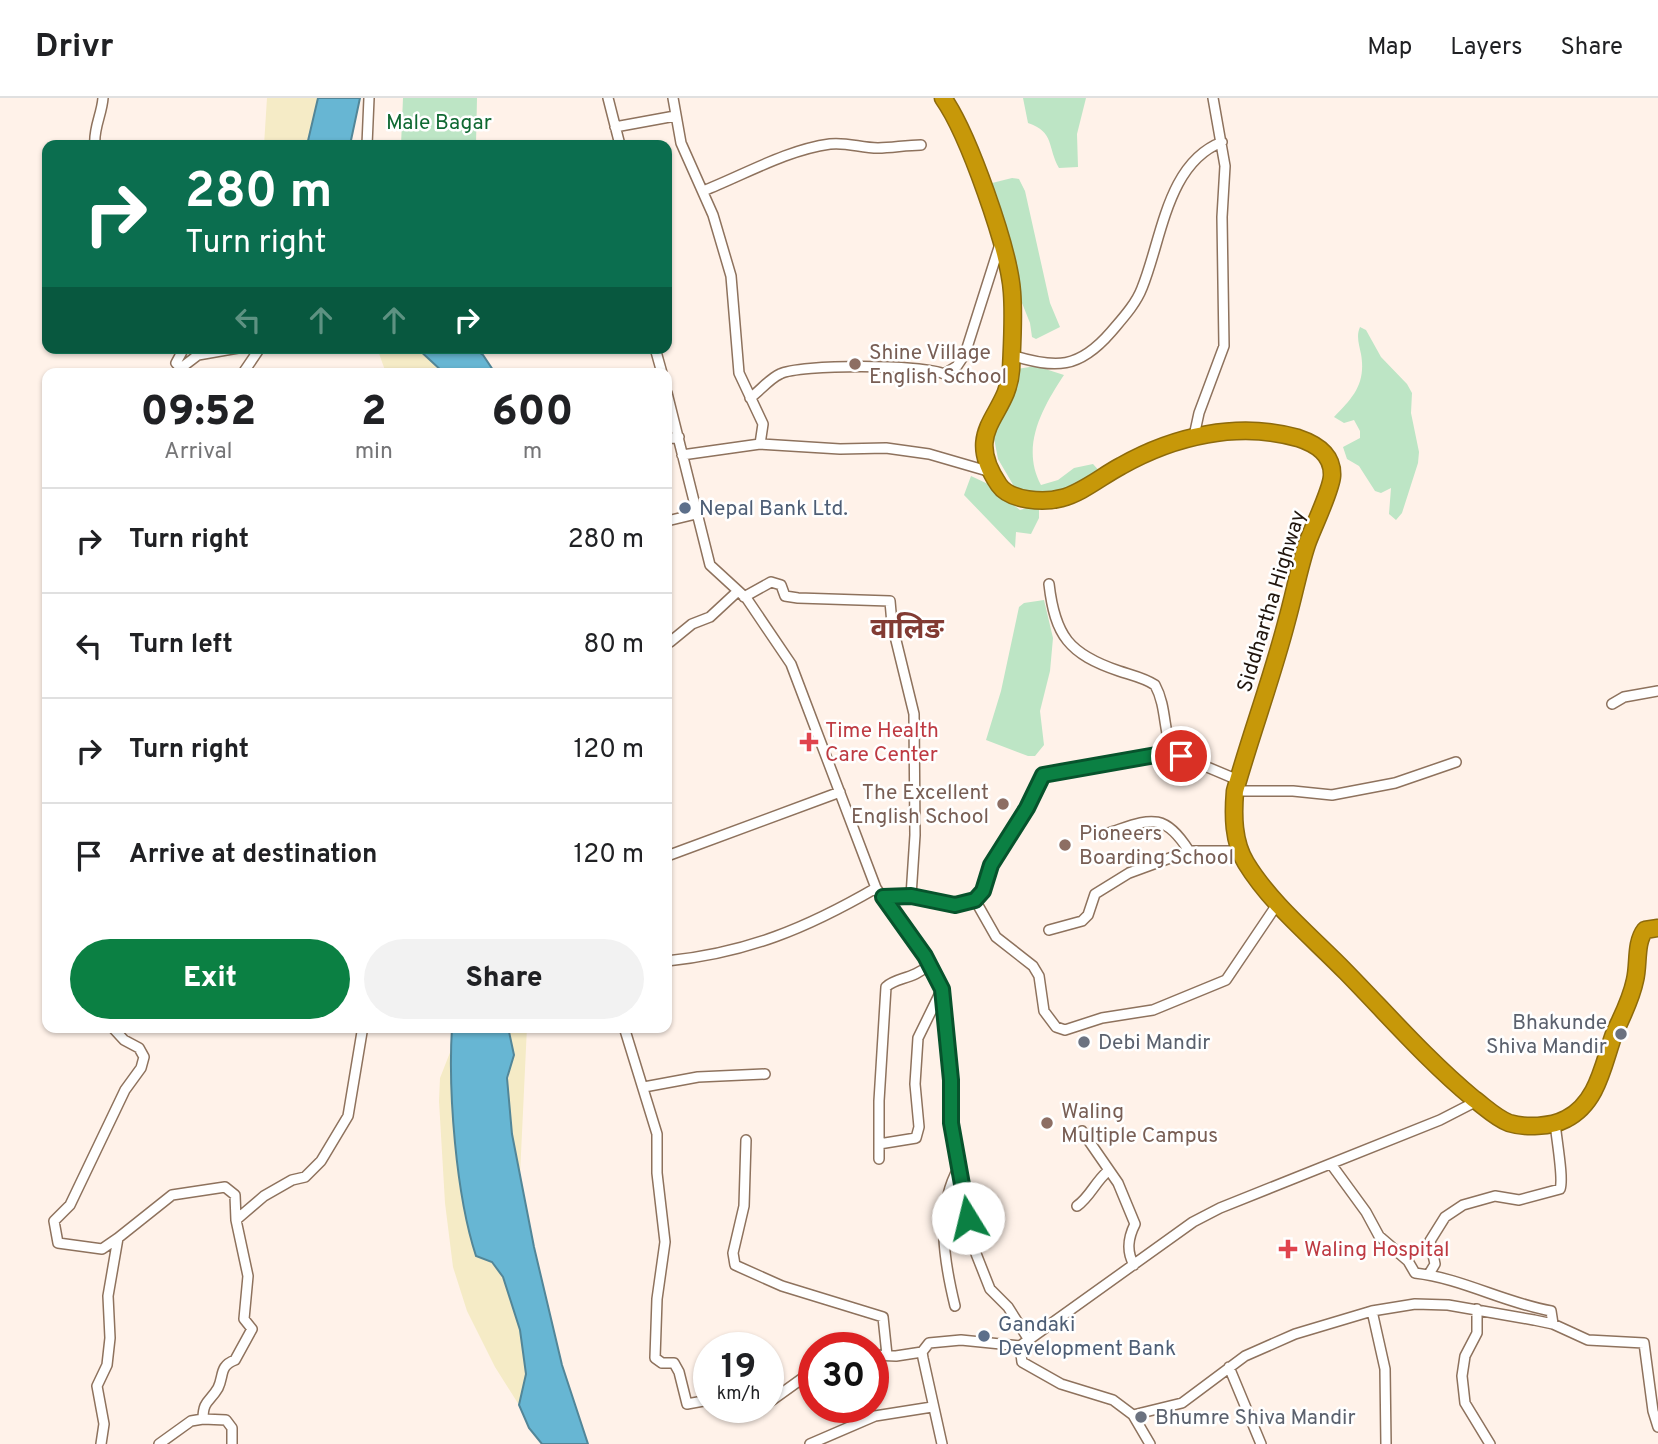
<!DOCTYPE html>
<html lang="en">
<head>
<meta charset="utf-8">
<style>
  body { margin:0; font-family:Overpass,"Noto Sans Devanagari",sans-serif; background:#f2f2f2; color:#202124; height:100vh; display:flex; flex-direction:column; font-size:26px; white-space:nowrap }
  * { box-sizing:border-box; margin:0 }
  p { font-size:23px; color:#757577 }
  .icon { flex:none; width:38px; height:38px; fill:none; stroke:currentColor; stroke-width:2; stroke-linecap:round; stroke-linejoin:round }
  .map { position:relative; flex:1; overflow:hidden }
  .panel { position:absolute; left:42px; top:270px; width:630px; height:665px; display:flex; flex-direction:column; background:#fff; border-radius:14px; box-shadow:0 2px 5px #0004 }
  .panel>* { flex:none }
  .hud { position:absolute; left:42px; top:42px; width:630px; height:214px; border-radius:14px; box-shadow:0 2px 5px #0004; background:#0b6e4f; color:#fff; overflow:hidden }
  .speed { position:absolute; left:693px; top:1234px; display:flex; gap:14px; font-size:35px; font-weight:700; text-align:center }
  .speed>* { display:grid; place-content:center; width:91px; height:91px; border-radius:50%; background:#fff; box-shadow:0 2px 5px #0004; line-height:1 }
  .speed small { font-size:18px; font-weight:400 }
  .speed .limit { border:10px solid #d22; background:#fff; color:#111 }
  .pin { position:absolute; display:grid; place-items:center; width:60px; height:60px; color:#fff; margin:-30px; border:4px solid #fff; border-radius:50%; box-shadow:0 2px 7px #0007 }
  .me { position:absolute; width:77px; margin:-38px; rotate:351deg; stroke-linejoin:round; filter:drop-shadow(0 0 5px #0008) }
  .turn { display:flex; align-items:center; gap:24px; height:147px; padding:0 28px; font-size:32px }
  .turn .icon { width:91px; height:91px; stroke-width:2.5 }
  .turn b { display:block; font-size:49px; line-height:60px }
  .lanes { display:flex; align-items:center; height:66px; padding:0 28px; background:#0003; justify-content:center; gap:35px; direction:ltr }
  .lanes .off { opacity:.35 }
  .eta { display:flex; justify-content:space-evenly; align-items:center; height:119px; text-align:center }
  .eta b { font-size:42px; font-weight:800; line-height:49px }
  .action { display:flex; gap:14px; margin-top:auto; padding:14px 28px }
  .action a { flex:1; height:80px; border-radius:42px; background:#0b8043; color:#fff; font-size:28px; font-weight:800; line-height:80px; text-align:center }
  .action a+a { background:#f2f2f2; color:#202124 }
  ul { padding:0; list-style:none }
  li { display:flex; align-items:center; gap:21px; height:105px; padding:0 28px; border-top:2px solid #e0e0e0 }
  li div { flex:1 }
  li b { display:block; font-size:26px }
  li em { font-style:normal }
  header { display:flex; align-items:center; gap:42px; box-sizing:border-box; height:98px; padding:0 35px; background:#fff; border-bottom:2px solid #e0e0e0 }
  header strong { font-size:33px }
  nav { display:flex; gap:38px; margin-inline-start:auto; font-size:24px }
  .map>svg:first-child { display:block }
  .green { fill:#bde5c5 }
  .sand { fill:#f5ebc6 }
  .water { fill:#67b6d3; stroke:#528698; stroke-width:2 }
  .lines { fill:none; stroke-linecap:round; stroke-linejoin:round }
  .street-casing { stroke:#8e725d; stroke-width:12 }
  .highway-casing { stroke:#8d6a0b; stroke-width:19 }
  .street { stroke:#fff; stroke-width:9 }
  .highway { stroke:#c79809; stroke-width:16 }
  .route-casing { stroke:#07532c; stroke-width:18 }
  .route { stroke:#0b8043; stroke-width:12 }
  .education-dot { fill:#8d6e63; stroke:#fff; stroke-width:2.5 }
  .service-dot { fill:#5c6f8a; stroke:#fff; stroke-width:2.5 }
  .health-dot { fill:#e0444e; stroke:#fff; stroke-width:2.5 }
  .worship-dot { fill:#6b7280; stroke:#fff; stroke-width:2.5 }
  .labels { text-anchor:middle; stroke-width:5; stroke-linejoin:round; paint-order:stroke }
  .park-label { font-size:21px; fill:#0f6932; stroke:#fff }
  .education-label { font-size:21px; fill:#785e54; stroke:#fff; text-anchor:start }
  .service-label { font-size:21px; fill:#4e5e75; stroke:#fff; text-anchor:start }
  .street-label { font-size:21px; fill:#21160e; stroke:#fff }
  .health-label { font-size:21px; fill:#be3a42; stroke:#fff; text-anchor:start }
  .worship-label { font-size:21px; fill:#5b616d; stroke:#fff; text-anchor:start }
  .district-label { font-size:28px; font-weight:bold; fill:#823b33; stroke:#fff }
</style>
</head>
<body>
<header>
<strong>Drivr</strong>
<nav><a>Map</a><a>Layers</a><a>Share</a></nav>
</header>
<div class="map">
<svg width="1658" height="1346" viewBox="0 0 1658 1346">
  <rect width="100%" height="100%" fill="#fff2e9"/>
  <!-- green -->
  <path class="green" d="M 403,0 L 477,0 L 476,47 L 401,47 Z
    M 1023,0 L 1086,0 L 1077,36 L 1078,69 L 1059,70 C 1047,49 1055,34 1028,25 Z
    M 1012,80 L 1019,81 L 1025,93 L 1050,205 L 1060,229 L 1036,241 L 1032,239 L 1030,225 L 1018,195 L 988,86 Z
    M 1360,229 L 1366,232 L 1381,259 L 1407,286 L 1412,295 L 1411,315 L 1419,354 L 1418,365 L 1402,415 L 1396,422 L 1389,416 L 1391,390 L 1381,395 L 1375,393 L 1359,368 L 1347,361 L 1343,349 L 1360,340 L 1360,333 L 1354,322 L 1344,325 L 1334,319 C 1354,299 1366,285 1361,256 C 1359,246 1356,238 1360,229 Z
    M 1036,268 L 1064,277 C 1043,309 1020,348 1041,387 L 1058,382 L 1074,370 L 1093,366 L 1102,376 L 1048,400 L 1015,390 L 998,361 L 993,335 L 1017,271 Z
    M 971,378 L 988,386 L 1020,412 L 1030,409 L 1039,411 L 1039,420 L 1031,436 L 1016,434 L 1015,450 L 964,397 Z
    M 1044,502 L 1053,540 L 1050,573 L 1040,613 L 1044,647 L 1035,658 L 1028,658 L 986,642 L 1001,593 L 1019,509 L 1024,505 Z"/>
  <!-- sand -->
  <path class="sand" d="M 267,0 L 318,0 L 307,47 L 264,47 Z
    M 377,250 L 417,250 L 444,275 L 386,275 Z
    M 508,929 L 527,929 L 520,1077 C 515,1052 508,1026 507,1000 C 506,971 518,959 508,929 Z
    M 451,952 L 456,1051 L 476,1158 L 492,1164 L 503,1179 L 520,1232 L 526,1276 L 519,1307 L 495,1269 L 467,1213 L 453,1169 L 445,1105 L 439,1003 L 440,980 Z"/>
  <!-- water -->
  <path class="water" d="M 318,0 L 360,0 L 350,47 L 307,47 Z
    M 417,250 L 473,250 L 483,257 L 495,275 L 444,275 Z
    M 452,929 L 508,929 L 514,957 L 507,980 L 512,1036 L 534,1149 L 562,1267 L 588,1346 L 542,1346 L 529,1330 L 519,1307 L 526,1276 L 520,1232 L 503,1179 L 492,1164 L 476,1158 C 456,1097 448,994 452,929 Z"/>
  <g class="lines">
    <defs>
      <path id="street" d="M 608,0 L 620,47
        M 673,0 L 681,45 L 713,117 L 731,178 L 739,275 L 763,326 L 760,346
        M 615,29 L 675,18
        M 95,47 C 93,31 102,16 103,0
        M 367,47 L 369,0
        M 703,93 C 744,77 786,52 830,46 C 847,44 861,50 878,50 C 892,50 906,47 921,47
        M 184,250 L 176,265 L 181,270 L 198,257 L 238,250
        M 655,250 L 662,275
        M 1011,257 C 1056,271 1079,271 1111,234 C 1122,221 1136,206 1142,190 C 1162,141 1167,65 1222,44
        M 243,275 L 260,250
        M 667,295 L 710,467 L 747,501 L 791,566 L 876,790 L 938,880 L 948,938 L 951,1025 L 971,1143 L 990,1191 L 1008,1209 L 1029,1242
        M 750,300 C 760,293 769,281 780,276 C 799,266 924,266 944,276 L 957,268 L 965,256 L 1000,146
        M 1194,338 L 1199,315 L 1224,248 L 1222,119 L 1225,68 L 1213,0
        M 667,341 L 679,339
        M 682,357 L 760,346 L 840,351 L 886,350 L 929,356 L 991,374
        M 667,423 L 696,416
        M 1049,486 C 1055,538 1069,556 1119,573 C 1131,577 1145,580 1155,587 C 1167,609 1163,634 1173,657
        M 744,499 L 771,484 L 781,487 L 785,498 L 798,500 L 890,503 L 892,526 L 914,616 L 915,737 L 911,798
        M 670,544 L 692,526 L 710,519 L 738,493
        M 1612,606 L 1624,599 L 1658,593
        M 1235,693 L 1293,693 L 1332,697 L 1395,685 L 1456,664
        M 1108,735 C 1149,722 1163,712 1189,753 L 1240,753
        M 667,758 L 840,694
        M 883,799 L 911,798 L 955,807 L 975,802 L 996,839 L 1033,868 L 1039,878 L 1044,913 L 1056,929 L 1065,932 L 1102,920 L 1153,912 L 1226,882 L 1278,805
        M 975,802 C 984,791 985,780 991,768 C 1007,736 1030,710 1043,677 L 1048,675 L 1156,657 L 1181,658 L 1238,682
        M 1049,832 L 1082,823 L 1088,817 L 1095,796 L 1129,775 L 1189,753
        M 667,863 C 747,855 807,830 876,790
        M 624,929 L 657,1036 L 657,1075 L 665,1144 L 657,1201 L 655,1260 L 662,1265 L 674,1265 L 679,1274 L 687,1306 L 709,1302
        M 644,989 L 698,979 L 765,976
        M 1082,1033 L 1118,1085 L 1135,1126 C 1128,1140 1126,1153 1134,1167
        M 746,1042 L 744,1108 L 733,1155 L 735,1167 L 782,1188 L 883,1219 L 887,1257
        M 879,1046 L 916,1040 L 919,1029 L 915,986 L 918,940 L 942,891
        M 879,1061 L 879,1003 L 886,889 C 896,879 913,882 930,866
        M 1331,1066 L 1366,1114 L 1379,1138 L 1408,1163 L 1415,1175 C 1461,1180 1505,1205 1551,1213 L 1553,1226
        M 1077,1108 C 1090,1099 1095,1084 1108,1073
        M 118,1140 L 172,1097 L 225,1089 L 235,1097 L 236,1122
        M 1429,1176 L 1435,1166 L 1430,1143 L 1445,1119 L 1463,1107 L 1495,1098 L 1519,1102 L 1560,1091 C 1564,1081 1556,1039 1555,1024
        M 955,1208 C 944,1163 935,1111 959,1069
        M 1477,1211 L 1477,1235 L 1465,1258 L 1462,1278 L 1465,1305 L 1490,1346
        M 1372,1213 L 1385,1271 L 1386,1346
        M 1020,1248 L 1022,1264 L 1061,1286 L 1113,1302 L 1133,1317 L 1150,1346
        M 873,1257 L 896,1258 L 922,1254
        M 1229,1269 L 1261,1346
        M 768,1305 L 814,1272
        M 747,1309 L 761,1309
        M 1133,1317 L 1182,1305 L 1245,1258 L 1295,1236 L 1372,1213 L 1415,1206 L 1448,1207 L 1534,1222 L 1553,1226 L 1588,1242 L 1644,1245 L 1653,1313 L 1658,1329
        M 101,1346 L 104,1326 L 97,1288 L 107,1267 L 110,1240 L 108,1198 L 118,1140 L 102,1151 L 58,1145 L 54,1123 L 70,1107 L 125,992 L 141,970 L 144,959 L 139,950 L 124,942 L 112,929
        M 159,1346 L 191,1323 L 203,1321
        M 232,1346 L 232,1330 L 226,1322 L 203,1321 C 203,1302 210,1304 218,1290 C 224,1278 219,1268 235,1262 L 252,1231 L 244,1221 L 248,1178 L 236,1122 L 264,1098 L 292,1082 L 305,1079 L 321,1063 L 348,1018 L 362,934 L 360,929
        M 810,1346 L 875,1318 L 932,1309
        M 942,1346 L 923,1260 L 922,1254 L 929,1245 L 961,1242 L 1020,1248 L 1193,1124 L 1220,1110 L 1440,1022 L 1477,1003"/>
      <path id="highway" d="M 943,0 C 968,35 1009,151 1012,194 C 1014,220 1012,247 1011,272 C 1008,319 961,331 999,387 C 1010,403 1044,405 1062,400 C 1082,395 1102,378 1121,368 C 1174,338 1238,323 1298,340 C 1316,346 1333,356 1332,378 C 1331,393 1313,429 1307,446 C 1299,470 1294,497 1287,522 C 1272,580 1251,636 1235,693 C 1233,717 1233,744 1246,765 C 1271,806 1313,840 1346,874 C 1388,917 1428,963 1474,1001 C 1485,1009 1496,1020 1509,1025 C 1525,1030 1551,1029 1566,1021 C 1598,1005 1603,966 1614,936 C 1622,918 1631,902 1635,882 C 1639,866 1635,845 1645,832 L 1658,830"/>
    </defs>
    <!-- street casing -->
    <use href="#street" class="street-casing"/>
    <!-- highway casing -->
    <use href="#highway" class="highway-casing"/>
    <!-- street -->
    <use href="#street" class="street"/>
    <!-- highway -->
    <use href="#highway" class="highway"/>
  </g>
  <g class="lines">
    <defs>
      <path id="route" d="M 968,1120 L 951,1025 L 951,982 L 942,891 L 925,858 L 883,799 L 911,798 L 955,807 L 975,802 L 983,793 L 991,767 L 1027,710 L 1043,677 L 1156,657 L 1181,658"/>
    </defs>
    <!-- route casing -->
    <use href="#route" class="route-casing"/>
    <!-- route -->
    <use href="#route" class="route"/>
  </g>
  <!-- markers -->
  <g class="education-dot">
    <circle cx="855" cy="266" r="7"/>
    <circle cx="1003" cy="706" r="7"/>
    <circle cx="1065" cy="747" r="7"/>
    <circle cx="1047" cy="1025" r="7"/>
  </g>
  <g class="service-dot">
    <circle cx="685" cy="410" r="7"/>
    <circle cx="984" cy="1238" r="7"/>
  </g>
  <g class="health-dot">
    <path d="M805.5 633.5h7v7h7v7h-7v7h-7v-7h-7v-7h7z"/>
    <path d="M1284.5 1140.5h7v7h7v7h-7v7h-7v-7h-7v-7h7z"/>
  </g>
  <g class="worship-dot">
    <circle cx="1621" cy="936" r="7"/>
    <circle cx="1084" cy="944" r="7"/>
    <circle cx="1141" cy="1319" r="7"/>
  </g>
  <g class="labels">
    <!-- park labels -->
    <g class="park-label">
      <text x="439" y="31">Male Bagar</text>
    </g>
    <!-- education labels -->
    <g class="education-label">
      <text x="869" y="261">Shine Village<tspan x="869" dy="24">English School</tspan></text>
      <text x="989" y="701" text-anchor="end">The Excellent<tspan x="989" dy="24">English School</tspan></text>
      <text x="1079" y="742">Pioneers<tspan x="1079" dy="24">Boarding School</tspan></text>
      <text x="1061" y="1020">Waling<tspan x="1061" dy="24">Multiple Campus</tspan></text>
    </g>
    <!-- service labels -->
    <g class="service-label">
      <text x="699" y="417">Nepal Bank Ltd.</text>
      <text x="998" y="1233">Gandaki<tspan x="998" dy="24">Development Bank</tspan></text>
    </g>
    <!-- street labels -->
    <g class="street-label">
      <text transform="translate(1271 503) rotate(-73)" y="7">Siddhartha Highway</text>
    </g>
    <!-- health labels -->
    <g class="health-label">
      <text x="825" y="639">Time Health<tspan x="825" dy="24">Care Center</tspan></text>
      <text x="1304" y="1158">Waling Hospital</text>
    </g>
    <!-- worship labels -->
    <g class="worship-label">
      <text x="1607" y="931" text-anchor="end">Bhakunde<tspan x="1607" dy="24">Shiva Mandir</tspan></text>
      <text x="1098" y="951">Debi Mandir</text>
      <text x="1155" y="1326">Bhumre Shiva Mandir</text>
    </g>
    <!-- district labels -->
    <g class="district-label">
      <text x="907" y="540">वालिङ</text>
    </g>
  </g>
</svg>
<div class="speed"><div>19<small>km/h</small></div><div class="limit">30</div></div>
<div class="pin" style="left:1181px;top:658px;background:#d93025"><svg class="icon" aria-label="arrive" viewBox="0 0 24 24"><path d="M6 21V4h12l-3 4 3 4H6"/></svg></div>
<svg class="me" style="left:968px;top:1120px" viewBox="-20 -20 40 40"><circle r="19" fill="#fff"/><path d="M0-13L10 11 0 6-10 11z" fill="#0b8043"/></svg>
<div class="hud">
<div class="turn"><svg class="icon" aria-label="right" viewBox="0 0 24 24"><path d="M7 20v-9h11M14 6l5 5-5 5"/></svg><div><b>280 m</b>Turn right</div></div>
<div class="lanes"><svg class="icon off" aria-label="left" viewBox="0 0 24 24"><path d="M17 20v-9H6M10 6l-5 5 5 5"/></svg><svg class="icon off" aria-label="ahead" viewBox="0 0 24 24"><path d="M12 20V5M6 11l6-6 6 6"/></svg><svg class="icon off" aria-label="ahead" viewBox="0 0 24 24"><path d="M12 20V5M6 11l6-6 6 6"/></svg><svg class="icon" aria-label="right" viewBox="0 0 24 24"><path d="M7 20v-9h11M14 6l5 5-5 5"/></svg></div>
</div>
<section class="panel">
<div class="eta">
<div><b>09:52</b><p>Arrival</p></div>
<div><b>2</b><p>min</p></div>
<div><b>600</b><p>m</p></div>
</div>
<ul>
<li><svg class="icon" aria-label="right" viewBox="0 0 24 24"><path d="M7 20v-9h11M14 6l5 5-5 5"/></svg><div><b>Turn right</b></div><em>280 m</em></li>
<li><svg class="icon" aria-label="left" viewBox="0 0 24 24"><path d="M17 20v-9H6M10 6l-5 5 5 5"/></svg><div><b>Turn left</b></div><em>80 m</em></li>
<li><svg class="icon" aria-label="right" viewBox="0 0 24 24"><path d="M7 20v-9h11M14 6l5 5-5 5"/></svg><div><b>Turn right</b></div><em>120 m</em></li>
<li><svg class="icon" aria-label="arrive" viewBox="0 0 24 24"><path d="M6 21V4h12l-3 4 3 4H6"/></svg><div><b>Arrive at destination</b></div><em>120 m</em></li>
</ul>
<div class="action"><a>Exit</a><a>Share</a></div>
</section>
</div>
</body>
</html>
